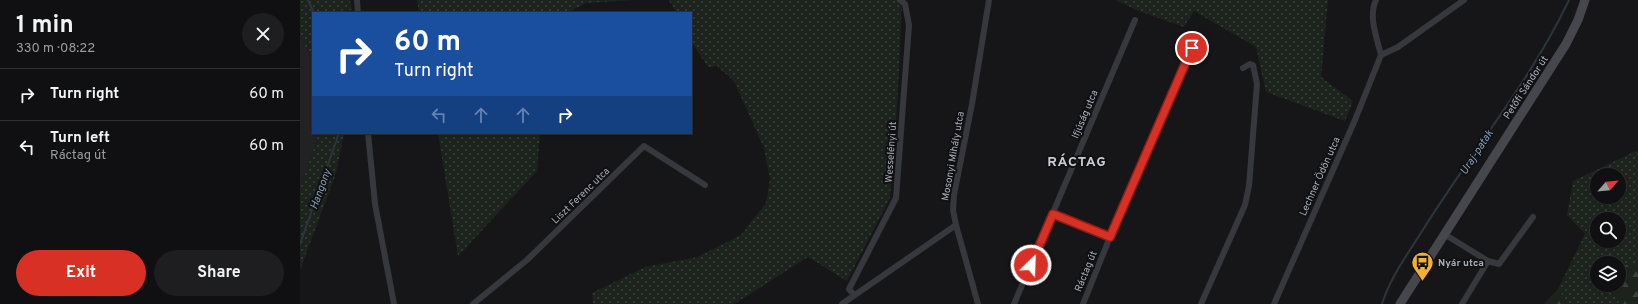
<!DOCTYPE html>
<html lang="en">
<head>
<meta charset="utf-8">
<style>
  body { margin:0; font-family:Overpass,sans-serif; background:#1e1e20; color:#f1f3f6; height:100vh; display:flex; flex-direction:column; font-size:15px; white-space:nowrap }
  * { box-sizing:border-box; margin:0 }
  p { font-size:13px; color:#9c9d9f }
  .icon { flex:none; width:22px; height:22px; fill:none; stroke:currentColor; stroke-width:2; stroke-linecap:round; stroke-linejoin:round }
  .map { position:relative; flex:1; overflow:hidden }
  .side { display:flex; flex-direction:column; background:#101012; width:300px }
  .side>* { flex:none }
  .banner { position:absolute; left:12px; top:12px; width:380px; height:122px; border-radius:0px; box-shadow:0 1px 3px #0004,0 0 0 1px #303032; background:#1a4fa0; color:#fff; overflow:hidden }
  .needle { width:26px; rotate:63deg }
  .fabs { position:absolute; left:1290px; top:168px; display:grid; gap:8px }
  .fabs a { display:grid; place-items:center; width:36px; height:36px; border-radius:50%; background:#101012; box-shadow:0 1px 3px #0004,0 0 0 1px #303032; font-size:20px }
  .pin { position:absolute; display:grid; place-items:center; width:34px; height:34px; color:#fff; margin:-17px; border:2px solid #fff; border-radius:50%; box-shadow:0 1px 4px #0007 }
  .me { position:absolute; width:44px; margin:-22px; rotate:24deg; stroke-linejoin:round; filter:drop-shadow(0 0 3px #0008) }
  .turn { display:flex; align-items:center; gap:14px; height:84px; padding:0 16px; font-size:18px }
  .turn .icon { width:52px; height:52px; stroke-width:2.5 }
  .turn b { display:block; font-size:28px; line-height:34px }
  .lanes { display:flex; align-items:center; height:38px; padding:0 16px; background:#0003; justify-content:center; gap:20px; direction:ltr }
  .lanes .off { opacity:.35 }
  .round { display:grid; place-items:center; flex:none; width:42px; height:42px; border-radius:21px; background:#1e1e20 }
  .overview { display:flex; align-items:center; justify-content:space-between; height:68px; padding:0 16px }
  h1 { font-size:24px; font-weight:700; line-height:30px }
  .button { display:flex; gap:8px; margin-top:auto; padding:8px 16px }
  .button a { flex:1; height:46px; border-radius:24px; background:#d93025; color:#fff; font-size:16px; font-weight:700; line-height:46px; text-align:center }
  .button a+a { background:#1e1e20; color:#f1f3f6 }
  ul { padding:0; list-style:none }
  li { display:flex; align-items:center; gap:12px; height:52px; padding:0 16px; border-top:1px solid #303032 }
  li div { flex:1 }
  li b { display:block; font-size:15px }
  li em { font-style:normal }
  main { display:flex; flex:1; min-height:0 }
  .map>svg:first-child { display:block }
  .built { fill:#222225 }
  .grass { fill:url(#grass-dots); fill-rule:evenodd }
  .forest { fill:url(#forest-firs) }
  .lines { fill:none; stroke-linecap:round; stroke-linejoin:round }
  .stream { stroke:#2c353c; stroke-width:2 }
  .street { stroke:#37383d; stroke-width:6 }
  .secondary { stroke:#45474d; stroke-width:9 }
  .route-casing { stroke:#8d1f18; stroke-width:10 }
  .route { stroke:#d93025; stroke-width:7 }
  .labels { text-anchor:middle; stroke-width:4; stroke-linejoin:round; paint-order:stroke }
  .street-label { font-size:10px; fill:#a8adb8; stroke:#111113 }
  .poi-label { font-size:10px; font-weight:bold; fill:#a8adb8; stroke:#111113; text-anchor:start }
  .water-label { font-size:11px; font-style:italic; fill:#7f9bb3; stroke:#111113 }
  .district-label { font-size:14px; font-weight:bold; letter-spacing:1px; fill:#c9ccd4; stroke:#111113 }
</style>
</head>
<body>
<main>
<section class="side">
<div class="overview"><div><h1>1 min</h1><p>330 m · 08:22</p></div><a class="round"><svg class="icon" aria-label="close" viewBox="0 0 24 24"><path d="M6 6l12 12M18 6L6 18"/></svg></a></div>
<ul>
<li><svg class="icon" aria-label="right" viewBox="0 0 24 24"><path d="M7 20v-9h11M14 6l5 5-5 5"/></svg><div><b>Turn right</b></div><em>60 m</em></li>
<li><svg class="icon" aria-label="left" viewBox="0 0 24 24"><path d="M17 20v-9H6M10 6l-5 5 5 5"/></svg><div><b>Turn left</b><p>Ráctag út</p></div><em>60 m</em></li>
</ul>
<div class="button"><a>Exit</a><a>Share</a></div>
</section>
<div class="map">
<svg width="1338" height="304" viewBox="0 0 1338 304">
  <defs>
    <pattern id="grass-dots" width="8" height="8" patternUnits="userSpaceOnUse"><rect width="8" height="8" fill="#1c231d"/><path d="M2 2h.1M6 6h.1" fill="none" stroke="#3a403c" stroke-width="1.8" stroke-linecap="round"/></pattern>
    <pattern id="forest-firs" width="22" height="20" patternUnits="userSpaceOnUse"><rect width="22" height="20" fill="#1c231d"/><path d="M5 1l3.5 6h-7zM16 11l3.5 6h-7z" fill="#3a403c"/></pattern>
  </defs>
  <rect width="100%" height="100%" fill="#161618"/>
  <!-- built -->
  <path class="built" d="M 0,37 L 13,60 L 13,133 L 19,133 L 0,189 Z"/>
  <!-- grass -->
  <path class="grass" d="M 0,0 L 50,0 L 52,10 L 13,13 L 13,60 L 0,37 Z
    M 117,0 L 334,0 L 286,3 L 267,13 L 119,13 Z
    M 369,0 L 602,0 L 598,92 L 590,198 L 547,281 L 508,257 L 434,304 L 293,304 L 292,293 L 345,267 L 397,257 L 441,235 L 466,203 L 470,179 L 464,148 L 434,81 L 417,66 L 408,67 L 391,41 L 391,13 L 376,13 Z
    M 815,0 L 1028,0 L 1021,77 L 1053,101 L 1045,121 L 966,92 L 956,47 L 894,11 L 884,27 L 839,11 Z
    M 19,133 L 44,133 L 36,173 L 0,270 L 0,189 Z
    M 138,133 L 240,133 L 237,171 L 158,256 Z
    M 1338,150 L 1338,264 L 1328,264 L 1319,269 L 1319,263 L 1297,263 L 1297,285 L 1316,285 L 1319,303 L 1317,304 L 1268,304 L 1258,289 L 1285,234 L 1267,215 L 1273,181 ZM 1297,175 L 1319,175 L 1319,197 L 1297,197 ZM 1297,219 L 1319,219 L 1319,241 L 1297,241 Z"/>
  <!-- forest -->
  <path class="forest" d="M 1328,264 L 1338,264 L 1338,304 L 1317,304 L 1319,302 L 1316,286 L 1319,285 L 1319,269 Z
    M 1258,289 L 1268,304 L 1244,304 Z"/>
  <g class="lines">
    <!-- stream -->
    <path class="stream" d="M 8,0 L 14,13
      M 0,244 L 39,133
      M 1082,304 C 1091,275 1110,251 1126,225 C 1173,150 1231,80 1269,0"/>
    <!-- street -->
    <path class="street" d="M 57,0 L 58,13
      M 1076,0 C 1068,17 1077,38 1081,55
      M 1081,55 L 1098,47 L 1164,0
      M 68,133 L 75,204 L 94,304
      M 753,214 L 810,237
      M 1144,234 L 1188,261 L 1199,264 L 1233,217
      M 554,295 L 549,289 L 596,198 L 609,25 L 605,4 L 600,0
      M 173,304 L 227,260 L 344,146 L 405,185
      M 542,304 L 656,225
      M 678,304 L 656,225 L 653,210 L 654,195 L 672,104 L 689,0
      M 714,304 L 835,20
      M 783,304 L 810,237 L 892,48
      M 901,304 L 945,205 L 949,186 L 957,84 L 953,65 L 950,64 L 943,68
      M 974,304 L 1055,120 L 1081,55
      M 1162,304 L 1188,261"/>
    <!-- secondary -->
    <path class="secondary" d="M 1100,304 L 1266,44 L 1278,20 L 1285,0"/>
  </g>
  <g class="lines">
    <defs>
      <path id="route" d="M 731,265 L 753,214 L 810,237 L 892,48"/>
    </defs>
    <!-- route casing -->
    <use href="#route" class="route-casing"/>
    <!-- route -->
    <use href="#route" class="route"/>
  </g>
  <!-- icons -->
  <defs>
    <symbol id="bus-pin" viewBox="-11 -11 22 30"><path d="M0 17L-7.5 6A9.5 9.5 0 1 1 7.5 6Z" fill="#f2b134" stroke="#111113"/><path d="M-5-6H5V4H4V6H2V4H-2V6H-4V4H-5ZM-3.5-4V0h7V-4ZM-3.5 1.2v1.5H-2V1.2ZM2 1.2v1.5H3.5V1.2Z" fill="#111"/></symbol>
  </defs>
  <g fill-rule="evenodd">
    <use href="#bus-pin" x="1110" y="250" width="25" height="34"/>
  </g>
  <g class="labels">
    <!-- street labels -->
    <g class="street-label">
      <text transform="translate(1225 87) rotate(-57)" y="4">Petőfi Sándor út</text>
      <text transform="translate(784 114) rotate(-67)" y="4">Ifjúság utca</text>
      <text transform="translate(590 152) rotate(-86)" y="4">Wesselényi út</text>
      <text transform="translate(652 156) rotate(-80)" y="4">Mosonyi Mihály utca</text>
      <text transform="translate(1019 176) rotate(-66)" y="4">Lechner Ödön utca</text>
      <text transform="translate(280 195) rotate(-44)" y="4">Liszt Ferenc utca</text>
      <text transform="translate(785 271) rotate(-68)" y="4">Ráctag út</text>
    </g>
    <!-- poi labels -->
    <g class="poi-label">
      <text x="1138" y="266">Nyár utca</text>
    </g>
    <!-- water labels -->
    <g class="water-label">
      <text transform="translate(1176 152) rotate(-57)" y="4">Uraj-patak</text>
      <text transform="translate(20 189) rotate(-70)" y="4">Hangony</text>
    </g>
    <!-- district labels -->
    <g class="district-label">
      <text x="777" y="166">RÁCTAG</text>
    </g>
  </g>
</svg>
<div class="fabs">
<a><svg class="needle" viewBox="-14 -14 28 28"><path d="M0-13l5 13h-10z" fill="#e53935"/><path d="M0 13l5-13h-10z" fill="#9c9d9f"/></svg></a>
<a><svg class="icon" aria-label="search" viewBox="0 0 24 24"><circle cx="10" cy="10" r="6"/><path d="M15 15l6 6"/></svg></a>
<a><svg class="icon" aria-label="layers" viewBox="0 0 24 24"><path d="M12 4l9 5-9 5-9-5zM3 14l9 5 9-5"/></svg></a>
</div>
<div class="pin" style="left:892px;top:48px;background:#d93025"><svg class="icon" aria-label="arrive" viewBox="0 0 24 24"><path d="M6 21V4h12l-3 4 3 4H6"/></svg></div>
<svg class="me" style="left:731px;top:265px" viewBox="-20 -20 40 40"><circle r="17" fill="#d93025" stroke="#fff" stroke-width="3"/><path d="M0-11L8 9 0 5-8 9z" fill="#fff"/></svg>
<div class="banner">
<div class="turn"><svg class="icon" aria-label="right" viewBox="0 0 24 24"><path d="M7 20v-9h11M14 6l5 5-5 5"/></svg><div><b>60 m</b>Turn right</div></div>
<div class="lanes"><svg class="icon off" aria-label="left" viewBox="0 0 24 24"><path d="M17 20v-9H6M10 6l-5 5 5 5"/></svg><svg class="icon off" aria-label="ahead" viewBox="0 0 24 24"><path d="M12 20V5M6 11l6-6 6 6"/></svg><svg class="icon off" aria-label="ahead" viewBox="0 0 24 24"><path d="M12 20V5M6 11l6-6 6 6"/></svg><svg class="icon" aria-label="right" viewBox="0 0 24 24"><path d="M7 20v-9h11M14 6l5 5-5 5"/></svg></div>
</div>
</div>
</main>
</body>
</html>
